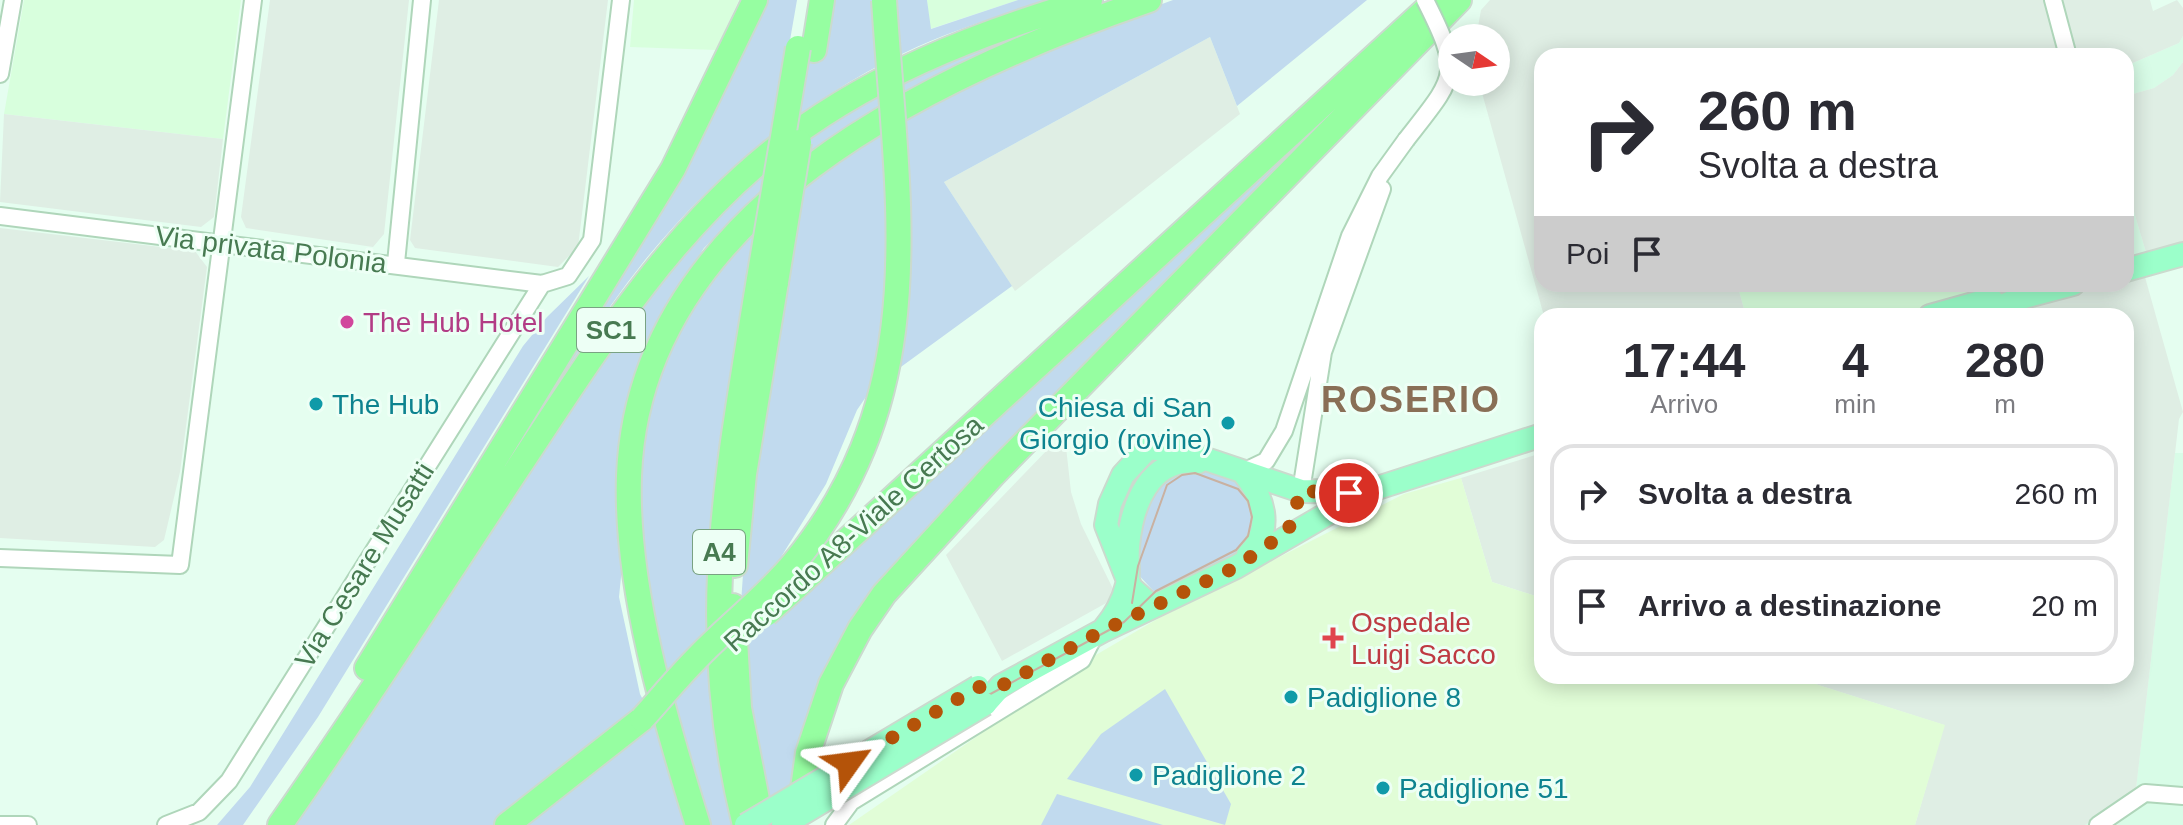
<!DOCTYPE html>
<html lang="it">
<head>
<meta charset="utf-8">
<style>
  body { margin:0; font-family:Helvetica,sans-serif; background:#f2f2f3; color:#2b2b33; height:100vh; display:flex; flex-direction:column; font-size:30px; white-space:nowrap }
  * { box-sizing:border-box; margin:0 }
  p { font-size:26px; color:#7c7c81 }
  .icon { flex:none; width:44px; height:44px; fill:none; stroke:currentColor; stroke-width:2; stroke-linecap:round; stroke-linejoin:round }
  .map { position:relative; flex:1; overflow:hidden }
  .side { position:absolute; left:1534px; top:308px; width:600px; height:376px; display:flex; flex-direction:column; background:#fff; border-radius:24px; box-shadow:0 4px 20px #0003 }
  .side>* { flex:none }
  .hud { position:absolute; left:1534px; top:48px; width:600px; height:244px; border-radius:24px; box-shadow:0 4px 20px #0003; background:#fff; color:#2b2b33; overflow:hidden }
  .needle { width:52px; rotate:103deg }
  .controls { position:absolute; left:1438px; top:24px; display:grid; gap:16px }
  .controls a { display:grid; place-items:center; width:72px; height:72px; border-radius:50%; background:#fff; box-shadow:0 4px 20px #0003; font-size:40px }
  .pin { position:absolute; display:grid; place-items:center; width:68px; height:68px; color:#fff; margin:-34px; border:4px solid #fff; border-radius:50%; box-shadow:0 2px 8px #0007 }
  .me { position:absolute; width:88px; margin:-44px; rotate:59deg; stroke-linejoin:round; filter:drop-shadow(0 0 6px #0008) }
  .turn { display:flex; align-items:center; gap:28px; height:168px; padding:0 32px; font-size:36px }
  .turn .icon { width:104px; height:104px; stroke-width:2.5 }
  .turn b { display:block; font-size:56px; line-height:68px }
  .then { display:flex; align-items:center; height:76px; padding:0 32px; background:#0003; gap:16px; font-size:30px }
  .eta { display:flex; justify-content:space-evenly; align-items:center; height:136px; text-align:center }
  .eta b { font-size:48px; font-weight:700; line-height:56px }
  ul { padding:0; list-style:none }
  li { display:flex; align-items:center; gap:24px; height:100px; margin:0 16px 12px; padding:0 16px; border:4px solid #e1e1e2; border-radius:24px }
  li div { flex:1 }
  li b { display:block; font-size:30px }
  li em { font-style:normal }
  .map>svg:first-child { display:block }
  .residential { fill:#d8fce7 }
  .commercial { fill:#d8ffdd }
  .industrial { fill:#dfeee4 }
  .medical { fill:#e1fdd7 }
  .green { fill:#c1daee }
  .lines { fill:none; stroke-linecap:round; stroke-linejoin:round }
  .minor-casing { stroke:#afd6ba; stroke-width:20 }
  .major-casing { stroke:#cbdace; stroke-width:26 }
  .highway-casing { stroke:#cbdace; stroke-width:28 }
  .minor { stroke:#fff; stroke-width:16 }
  .major { stroke:#9bffca; stroke-width:22 }
  .highway { stroke:#96fea1; stroke-width:24 }
  .tram { stroke:#c9b1a1; stroke-width:2 }
  .minor-bridge-casing { stroke:#afd6ba; stroke-width:20; stroke-linecap:butt }
  .major-bridge-casing { stroke:#cbdace; stroke-width:26; stroke-linecap:butt }
  .highway-bridge-casing { stroke:#cbdace; stroke-width:28; stroke-linecap:butt }
  .minor-bridge { stroke:#fff; stroke-width:16 }
  .major-bridge { stroke:#9bffca; stroke-width:22 }
  .highway-bridge { stroke:#96fea1; stroke-width:24 }
  .route { stroke:#b45309; stroke-width:14; stroke-dasharray:0 25.2 }
  .hotel-dot { fill:#d1479c; stroke:#edfff5; stroke-width:3 }
  .culture-dot { fill:#0f9aa8; stroke:#edfff5; stroke-width:3 }
  .health-dot { fill:#e0444e; stroke:#edfff5; stroke-width:3 }
  .labels { text-anchor:middle; stroke-width:6; stroke-linejoin:round; paint-order:stroke }
  .shield { fill:#edfff5; stroke:#79a282; stroke-width:2 }
  .shield-label { font-size:26px; font-weight:bold; fill:#477a51 }
  .street-label { font-size:28px; fill:#477a51; stroke:#edfff5 }
  .hotel-label { font-size:28px; fill:#b23c85; stroke:#edfff5; text-anchor:start }
  .culture-label { font-size:28px; fill:#0d838f; stroke:#edfff5; text-anchor:start }
  .health-label { font-size:28px; fill:#be3a42; stroke:#edfff5; text-anchor:start }
  .district-label { font-size:36px; font-weight:bold; letter-spacing:2px; fill:#896f56; stroke:#edfff5 }
</style>
</head>
<body>
<div class="map">
<svg width="2183" height="825" viewBox="0 0 2183 825">
  <rect width="100%" height="100%" fill="#e5fef0"/>
  <!-- residential -->
  <path class="residential" d="M 2183,36 L 2183,62 L 2173,75 L 2154,88 L 2126,96 L 2126,66 L 2179,43 Z
    M 2126,185 L 2148,259 L 2126,265 Z
    M 2175,453 L 2183,453 L 2183,825 L 2085,825 L 2136,788 Z"/>
  <!-- commercial -->
  <path class="commercial" d="M 24,0 L 241,0 L 223,139 L 4,114 Z
    M 634,0 L 739,0 L 716,50 L 630,47 Z
    M 927,0 L 1018,0 L 930,29 Z
    M 1737,284 L 2018,284 L 2021,295 L 1993,295 L 1911,316 L 1746,316 Z"/>
  <!-- industrial -->
  <path class="industrial" d="M 270,0 L 409,0 L 384,234 L 373,247 L 246,228 L 241,217 Z
    M 439,0 L 608,0 L 578,247 L 558,267 L 415,248 L 410,240 Z
    M 1490,0 L 2150,0 L 2153,11 L 2177,0 L 2183,8 L 2183,36 L 2179,43 L 2126,66 L 2126,56 L 1542,56 L 1542,284 L 1737,284 L 1746,316 L 1544,316 L 1479,82 L 1496,82 L 1496,38 L 1476,38 L 1481,10 Z
    M 1210,37 L 1240,114 L 1015,291 L 944,182 Z
    M 2183,62 L 2183,250 L 2148,259 L 2126,185 L 2126,96 L 2154,88 L 2173,75 Z
    M 4,114 L 223,139 L 214,217 L 201,227 L 0,202 Z
    M 0,228 L 195,251 L 207,267 L 180,472 L 164,540 L 155,547 L 0,538 Z
    M 2143,270 L 2183,412 L 2179,419 L 2136,789 L 2085,825 L 1915,825 L 1944,725 L 1790,676 L 2126,676 L 2126,316 L 1991,316 L 2096,284 L 2126,284 L 2126,275 Z
    M 1052,445 L 1066,447 L 1071,492 L 1081,524 L 1117,597 L 1002,661 L 946,555 Z
    M 1542,453 L 1542,598 L 1492,582 L 1461,478 Z"/>
  <!-- medical -->
  <path class="medical" d="M 1461,478 L 1492,582 L 1542,598 L 1542,676 L 1790,676 L 1945,725 L 1915,825 L 849,825 L 1089,659 L 1159,618 L 1404,494 Z"/>
  <!-- green -->
  <path class="green" d="M 763,0 L 797,0 L 789,46 L 823,52 L 832,0 L 927,0 L 931,29 L 1018,0 L 1047,0 C 999,16 950,31 904,53 C 805,100 714,175 645,260 C 597,320 556,387 514,451 Z
    M 1173,0 L 1367,0 L 1237,106 L 1210,37 L 944,182 L 1012,286 L 872,388 L 857,410 L 826,484 L 778,562 L 805,596 L 1341,101 L 1345,104 L 863,611 L 790,825 L 772,825 L 752,734 L 741,603 L 746,532 L 724,445 L 738,825 L 709,825 C 677,713 638,594 640,477 C 644,209 961,76 1173,0 Z
    M 1028,29 L 1029,34 L 985,51 L 904,95 L 764,190 L 704,248 L 658,321 L 642,357 L 630,391 L 618,463 L 617,504 L 622,567 L 619,597 L 640,694 L 658,729 L 684,825 L 290,825 L 657,280 L 751,182 L 828,124 L 904,79 Z
    M 589,276 L 318,717 L 243,825 L 217,825 L 250,787 L 523,346 L 547,317 Z
    M 1194,466 L 1238,481 L 1258,511 L 1243,553 L 1160,598 L 1134,570 L 1133,552 L 1151,498 L 1167,478 Z
    M 1165,689 L 1231,804 L 1225,825 L 1067,779 L 1101,734 Z
    M 1057,794 L 1163,825 L 1041,825 Z"/>
  <g class="lines">
    <defs>
      <path id="minor" d="M 2053,0 L 2068,56
        M 0,74 L 13,0
        M 0,216 L 542,284 L 568,276 L 592,240 L 621,0
        M 396,263 L 422,0
        M 1243,472 L 1266,461 L 1284,431 L 1350,236 L 1380,176 L 1406,140
        M 1301,491 L 1323,352 L 1382,189
        M 0,558 L 180,565 L 253,0
        M 0,825 L 28,825
        M 166,825 L 199,812 L 229,781 L 542,284
        M 834,825 L 851,802 L 1082,660 L 1094,636
        M 2098,825 L 2145,793 L 2183,796"/>
      <path id="major" d="M 2126,270 L 2183,254
        M 1930,316 L 1991,299
        M 1977,316 L 2024,297 L 2073,284
        M 1243,472 C 1264,498 1274,529 1248,555
        M 1152,607 L 1131,588 L 1106,525 L 1110,504 L 1123,475 L 1148,448 L 1185,452 L 1301,491 L 1360,492
        M 1104,629 C 1115,616 1123,602 1127,585 C 1129,573 1127,560 1128,547 C 1131,507 1149,456 1198,462
        M 985,704 L 1001,686 L 1102,631 L 1236,567 L 1365,492 L 1542,435"/>
      <path id="highway" d="M 814,50 L 822,0
        M 735,565 L 744,474 L 776,282
        M 795,588 L 1431,5
        M 733,606 L 739,708 L 762,825
        M 367,668 L 673,169 L 755,0
        M 800,810 L 808,753 L 831,684 L 860,629 L 884,594 L 993,475 L 1459,0
        M 280,825 C 362,708 440,587 518,468 C 593,355 664,239 770,153 C 864,77 975,34 1090,0
        M 507,825 L 642,719
        M 698,825 C 665,720 625,586 629,476 C 639,211 932,75 1149,0
        M 745,825 C 695,627 727,475 759,279"/>
    </defs>
    <!-- minor casing -->
    <use href="#minor" class="minor-casing"/>
    <!-- major casing -->
    <use href="#major" class="major-casing"/>
    <!-- highway casing -->
    <use href="#highway" class="highway-casing"/>
    <!-- minor -->
    <use href="#minor" class="minor"/>
    <!-- major -->
    <use href="#major" class="major"/>
    <!-- highway -->
    <use href="#highway" class="highway"/>
    <!-- tram -->
    <path class="tram" d="M 771,825 L 983,698 L 1124,622 L 1156,591 L 1236,550 L 1248,536 L 1252,517 L 1248,501 L 1238,489 L 1195,473 L 1182,475 L 1167,485 L 1138,566 L 1132,603"/>
    <defs>
      <path id="minor-bridge" d="M 1406,140 C 1456,76 1463,75 1425,0"/>
      <path id="major-bridge" d="M 746,825 L 978,687
        M 783,825 L 985,704"/>
      <path id="highway-bridge" d="M 759,279 L 798,48
        M 776,282 L 799,142
        M 766,614 L 795,588
        M 642,719 C 661,698 679,676 699,656 C 730,624 766,597 794,563 C 935,391 897,203 884,0"/>
    </defs>
    <!-- minor-bridge casing -->
    <use href="#minor-bridge" class="minor-bridge-casing"/>
    <!-- major-bridge casing -->
    <use href="#major-bridge" class="major-bridge-casing"/>
    <!-- highway-bridge casing -->
    <use href="#highway-bridge" class="highway-bridge-casing"/>
    <!-- minor-bridge -->
    <use href="#minor-bridge" class="minor-bridge"/>
    <!-- major-bridge -->
    <use href="#major-bridge" class="major-bridge"/>
    <!-- highway-bridge -->
    <use href="#highway-bridge" class="highway-bridge"/>
  </g>
  <g class="lines">
    <!-- route -->
    <path class="route" d="M 849,763 L 978,687 L 1001,686 L 1102,631 L 1236,567 L 1288,531 L 1301,491 L 1349,493"/>
  </g>
  <!-- markers -->
  <circle class="hotel-dot" cx="347" cy="322" r="8"/>
  <g class="culture-dot">
    <circle cx="316" cy="404" r="8"/>
    <circle cx="1228" cy="423" r="8"/>
    <circle cx="1291" cy="697" r="8"/>
    <circle cx="1136" cy="775" r="8"/>
    <circle cx="1383" cy="788" r="8"/>
  </g>
  <path class="health-dot" d="M1329 626h8v8h8v8h-8v8h-8v-8h-8v-8h8z"/>
  <g class="labels">
    <!-- shield labels -->
    <g class="shield">
      <rect x="577" y="308" width="68" height="44" rx="6"/>
      <rect x="693" y="530" width="52" height="44" rx="6"/>
    </g>
    <g class="shield-label">
      <text x="611" y="339">SC1</text>
      <text x="719" y="561">A4</text>
    </g>
    <!-- street labels -->
    <g class="street-label">
      <text transform="translate(271 249) rotate(7)" y="10">Via privata Polonia</text>
      <text transform="translate(853 533) rotate(-42)" y="10">Raccordo A8-Viale Certosa</text>
      <text transform="translate(364 565) rotate(-58)" y="10">Via Cesare Musatti</text>
    </g>
    <!-- hotel labels -->
    <g class="hotel-label">
      <text x="363" y="332">The Hub Hotel</text>
    </g>
    <!-- culture labels -->
    <g class="culture-label">
      <text x="332" y="414">The Hub</text>
      <text x="1212" y="417" text-anchor="end">Chiesa di San<tspan x="1212" dy="32">Giorgio (rovine)</tspan></text>
      <text x="1307" y="707">Padiglione 8</text>
      <text x="1152" y="785">Padiglione 2</text>
      <text x="1399" y="798">Padiglione 51</text>
    </g>
    <!-- health labels -->
    <g class="health-label">
      <text x="1351" y="632">Ospedale<tspan x="1351" dy="32">Luigi Sacco</tspan></text>
    </g>
    <!-- district labels -->
    <g class="district-label">
      <text x="1411" y="412">ROSERIO</text>
    </g>
  </g>
</svg>
<div class="controls">
<a><svg class="needle" viewBox="-14 -14 28 28"><path d="M0-13l5 13h-10z" fill="#e53935"/><path d="M0 13l5-13h-10z" fill="#7c7c81"/></svg></a>
</div>
<div class="pin" style="left:1349px;top:493px;background:#d93025"><svg class="icon" aria-label="arrive" viewBox="0 0 24 24"><path d="M6 21V4h12l-3 4 3 4H6"/></svg></div>
<svg class="me" style="left:849px;top:763px" viewBox="-20 -20 40 40"><path d="M0-17L14 15 0 8-14 15z" fill="#b45309" stroke="#fff" stroke-width="4"/></svg>
<div class="hud">
<div class="turn"><svg class="icon" aria-label="right" viewBox="0 0 24 24"><path d="M7 20v-9h11M14 6l5 5-5 5"/></svg><div><b>260 m</b>Svolta a destra</div></div>
<div class="then">Poi<svg class="icon" aria-label="arrive" viewBox="0 0 24 24"><path d="M6 21V4h12l-3 4 3 4H6"/></svg></div>
</div>
<section class="side">
<div class="eta">
<div><b>17:44</b><p>Arrivo</p></div>
<div><b>4</b><p>min</p></div>
<div><b>280</b><p>m</p></div>
</div>
<ul>
<li><svg class="icon" aria-label="right" viewBox="0 0 24 24"><path d="M7 20v-9h11M14 6l5 5-5 5"/></svg><div><b>Svolta a destra</b></div><em>260 m</em></li>
<li><svg class="icon" aria-label="arrive" viewBox="0 0 24 24"><path d="M6 21V4h12l-3 4 3 4H6"/></svg><div><b>Arrivo a destinazione</b></div><em>20 m</em></li>
</ul>
</section>
</div>
</body>
</html>
